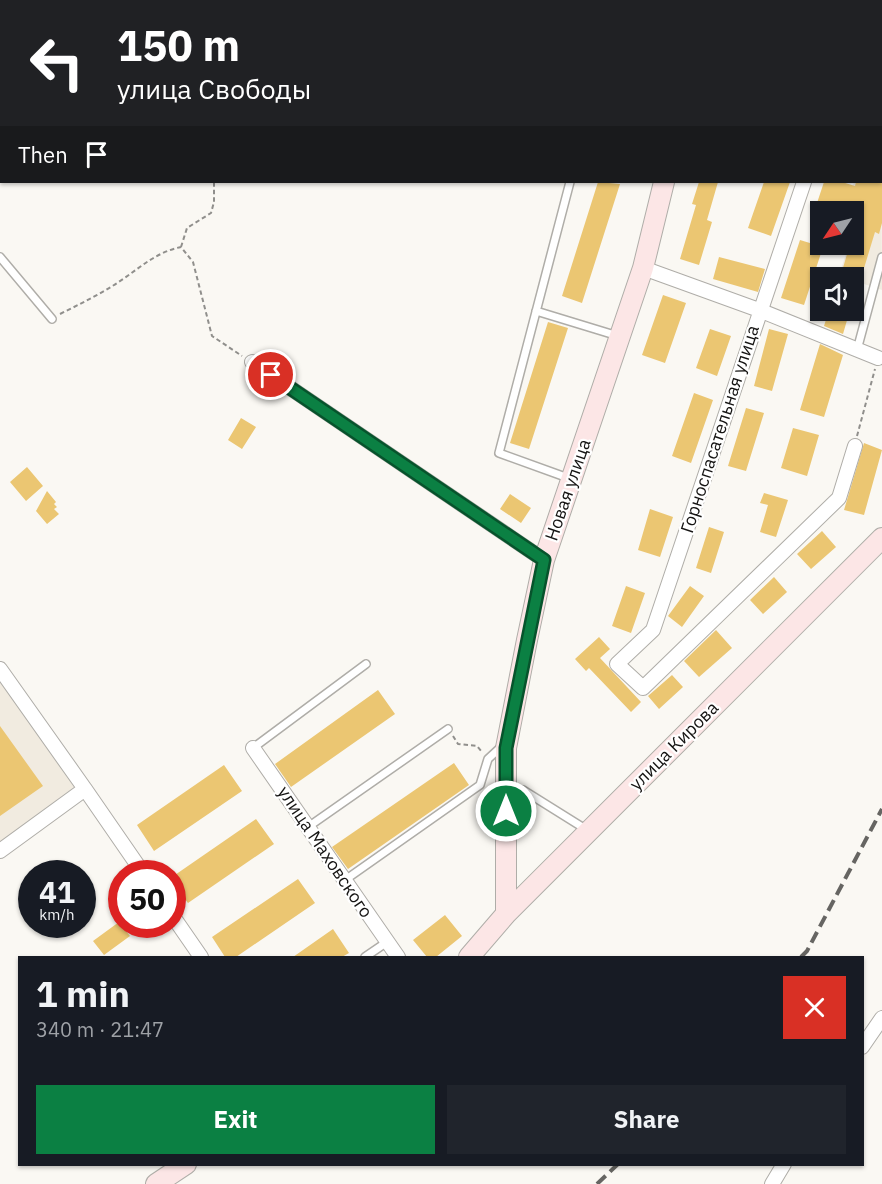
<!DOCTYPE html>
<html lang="en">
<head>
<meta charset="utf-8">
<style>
  body { margin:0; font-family:"IBM Plex Sans",sans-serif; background:#20242c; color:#f1f3f6; height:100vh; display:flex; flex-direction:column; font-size:22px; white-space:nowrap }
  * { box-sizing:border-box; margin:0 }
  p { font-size:20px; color:#9ea1a6 }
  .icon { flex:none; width:33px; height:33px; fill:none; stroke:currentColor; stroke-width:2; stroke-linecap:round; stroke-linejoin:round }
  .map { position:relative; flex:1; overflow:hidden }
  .panel { position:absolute; left:18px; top:956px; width:846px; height:210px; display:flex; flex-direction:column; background:#171b24; border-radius:0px; box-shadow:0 2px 4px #0004 }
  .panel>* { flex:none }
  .banner { position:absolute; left:0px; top:0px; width:882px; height:183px; box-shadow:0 2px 4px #0004; background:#202124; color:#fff; overflow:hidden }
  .needle { width:39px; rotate:235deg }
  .controls { position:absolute; left:810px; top:201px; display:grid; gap:12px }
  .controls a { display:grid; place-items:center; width:54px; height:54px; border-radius:0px; background:#171b24; box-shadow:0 2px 4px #0004; font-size:30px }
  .speed { position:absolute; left:18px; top:860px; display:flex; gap:12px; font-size:30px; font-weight:700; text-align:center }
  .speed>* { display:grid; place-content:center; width:78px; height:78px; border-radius:50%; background:#171b24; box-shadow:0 2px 4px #0004; line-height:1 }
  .speed small { font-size:15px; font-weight:400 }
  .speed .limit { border:9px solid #d22; background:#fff; color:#111 }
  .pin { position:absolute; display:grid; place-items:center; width:51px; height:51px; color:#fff; margin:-26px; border:3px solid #fff; border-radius:50%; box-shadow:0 2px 6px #0007 }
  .me { position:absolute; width:66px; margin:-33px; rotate:0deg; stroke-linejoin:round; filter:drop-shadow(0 0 4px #0008) }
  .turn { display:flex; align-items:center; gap:21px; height:126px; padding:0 18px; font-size:27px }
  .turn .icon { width:78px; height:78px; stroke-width:2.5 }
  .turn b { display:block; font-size:42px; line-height:51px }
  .then { display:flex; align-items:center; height:57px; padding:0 18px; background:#0003; gap:12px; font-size:22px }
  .round { display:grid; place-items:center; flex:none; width:63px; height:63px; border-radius:0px; background:#20242c }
  .headline { display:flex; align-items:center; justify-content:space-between; height:102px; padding:0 18px }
  h1 { font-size:36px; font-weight:700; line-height:45px }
  .primary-button { display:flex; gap:12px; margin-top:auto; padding:12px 18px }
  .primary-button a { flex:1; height:69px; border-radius:0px; background:#0b8043; color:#fff; font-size:24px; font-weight:700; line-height:69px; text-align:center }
  .primary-button a+a { background:#20242c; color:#f1f3f6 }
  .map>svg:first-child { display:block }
  .built { fill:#f1ebe0 }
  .building { fill:#ebc672 }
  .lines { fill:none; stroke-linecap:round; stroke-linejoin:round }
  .service-casing { stroke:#afada8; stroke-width:10 }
  .minor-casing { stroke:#afada8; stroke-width:16 }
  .secondary-casing { stroke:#afada8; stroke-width:22 }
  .path { stroke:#908f8c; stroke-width:2; stroke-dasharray:4.5 3; stroke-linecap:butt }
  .service { stroke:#fff; stroke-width:7 }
  .minor { stroke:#fff; stroke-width:14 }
  .secondary { stroke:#fce6e6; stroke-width:20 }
  .rail { stroke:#666562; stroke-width:4; stroke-dasharray:12 6; stroke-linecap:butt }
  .route-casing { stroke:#07532c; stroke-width:15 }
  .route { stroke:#0b8043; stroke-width:10 }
  .labels { text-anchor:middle; stroke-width:4.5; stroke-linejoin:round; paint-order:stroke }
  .street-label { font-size:18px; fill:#151413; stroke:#fff }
</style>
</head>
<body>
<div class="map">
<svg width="882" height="1184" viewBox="0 0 882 1184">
  <rect width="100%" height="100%" fill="#faf8f3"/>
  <!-- built -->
  <path class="built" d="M 881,93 L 882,290 L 861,283 L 854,305 L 854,278 L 838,278 L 849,245 L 854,244 L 854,212 L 845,211 L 854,182 L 880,182 Z
    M 0,682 L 76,786 L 0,842 Z"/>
  <!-- building -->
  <path class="building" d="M 598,182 L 620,184 L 582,303 L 562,296 Z
    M 699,182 L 718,182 L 707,220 L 712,222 L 699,265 L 680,259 L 696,205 L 692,204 Z
    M 764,182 L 790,182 L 771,236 L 748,228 Z
    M 824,182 L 842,182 L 855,186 L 856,182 L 882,182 L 882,223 L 879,234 L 875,232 L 861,278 L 840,278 L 850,244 L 854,244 L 856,226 L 854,226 L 854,212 L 814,212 Z
    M 800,240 L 823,247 L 804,305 L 781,298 Z
    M 719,257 L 765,269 L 758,292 L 713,279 Z
    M 663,295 L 686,303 L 665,363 L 642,355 Z
    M 829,310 L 850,310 L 843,334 L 824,326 Z
    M 548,322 L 568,328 L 529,449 L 510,443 Z
    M 710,329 L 731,336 L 717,376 L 696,368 Z
    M 769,329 L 788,334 L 772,391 L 754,386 Z
    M 820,344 L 843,355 L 824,417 L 800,410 Z
    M 694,393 L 713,400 L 691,463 L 672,456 Z
    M 746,408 L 764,413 L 746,471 L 728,466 Z
    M 241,418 L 256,427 L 242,449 L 228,440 Z
    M 793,428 L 819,435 L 807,476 L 781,468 Z
    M 864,443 L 882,450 L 864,515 L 844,510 Z
    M 27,467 L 43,486 L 26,501 L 10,482 Z
    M 47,491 L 56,502 L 54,504 L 57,507 L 54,509 L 59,514 L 47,524 L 36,511 Z
    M 764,493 L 788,500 L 776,537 L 760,532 L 768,505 L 760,503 Z
    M 510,494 L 531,508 L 521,523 L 500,509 Z
    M 650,509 L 673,517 L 660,557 L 638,550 Z
    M 709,527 L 724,532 L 711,573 L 696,568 Z
    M 822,531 L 836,547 L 811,569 L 797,554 Z
    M 774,577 L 787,592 L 763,614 L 750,600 Z
    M 626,586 L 645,593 L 631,633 L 612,626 Z
    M 690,586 L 704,596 L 682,627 L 668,616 Z
    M 716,630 L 732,648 L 699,677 L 684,661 Z
    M 599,637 L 610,649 L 600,658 L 641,702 L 631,712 L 589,668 L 586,671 L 575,659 Z
    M 672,675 L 683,687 L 659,709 L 648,696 Z
    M 378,690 L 395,714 L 291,787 L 275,764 Z
    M 0,726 L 43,786 L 0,816 Z
    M 454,763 L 469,785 L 348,869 L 332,847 Z
    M 224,765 L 242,791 L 154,851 L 137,825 Z
    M 256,819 L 274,844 L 188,903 L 172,882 L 172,877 Z
    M 298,879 L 315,903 L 236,957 L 225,957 L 212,937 Z
    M 445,915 L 462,936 L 436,957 L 427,957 L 413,940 Z
    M 119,922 L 130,936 L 104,955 L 93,941 Z
    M 333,929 L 349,953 L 342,957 L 293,957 Z"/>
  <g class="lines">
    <defs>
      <path id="service" d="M 615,2 L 615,0
        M 570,182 L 499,453 L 571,479
        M 0,257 L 52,319
        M 536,311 L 618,336
        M 857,350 L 882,257
        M 253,748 L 366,664
        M 508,791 L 523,790 L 587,830
        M 308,827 L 448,729
        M 345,880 L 480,785 L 488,759 L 501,747 L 503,747
        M 365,957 L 387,942"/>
      <path id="minor" d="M 801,0 L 804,2
        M 880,32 L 882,32
        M 804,182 L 653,630 L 617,664 L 643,688 L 839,498 L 855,446
        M 643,268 L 759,310 L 878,358
        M 252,362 L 544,560
        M 0,669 L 85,789
        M 253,748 L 398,957
        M 0,851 L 85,789 L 143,873
        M 172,915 L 201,957
        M 862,1047 L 882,1018
        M 772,1184 L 784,1164"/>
      <path id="secondary" d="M 709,2 L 710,0
        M 506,914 L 506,748 L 527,640 L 544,560 L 643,268 L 664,182
        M 469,957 L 506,914 L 882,538
        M 156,1184 L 186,1164"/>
    </defs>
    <!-- service casing -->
    <use href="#service" class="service-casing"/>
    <!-- minor casing -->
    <use href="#minor" class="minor-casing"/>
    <!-- secondary casing -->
    <use href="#secondary" class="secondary-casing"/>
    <!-- path -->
    <path class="path" d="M 214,2 L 215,0
      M 181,247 L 187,228 L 211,213 L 214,202 L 214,182
      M 60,314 C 82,303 103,293 123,279 C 142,266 157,252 181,247 L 193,262 L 212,336 L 242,356
      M 857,436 L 875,369
      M 453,736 L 458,744 L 477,746 L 482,752"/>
    <!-- service -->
    <use href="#service" class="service"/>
    <!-- minor -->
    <use href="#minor" class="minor"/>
    <!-- secondary -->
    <use href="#secondary" class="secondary"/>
    <!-- rail -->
    <path class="rail" d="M 801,957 L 807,951 L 882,809
      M 597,1184 L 618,1164"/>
  </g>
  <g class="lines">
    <defs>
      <path id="route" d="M 271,375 L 544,560 L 506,748 L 506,811"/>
    </defs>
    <!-- route casing -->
    <use href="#route" class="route-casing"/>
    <!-- route -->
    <use href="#route" class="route"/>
  </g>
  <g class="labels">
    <!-- street labels -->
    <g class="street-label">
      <text transform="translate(720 429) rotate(-72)" y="6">Горноспасательная улица</text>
      <text transform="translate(568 490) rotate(-71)" y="6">Новая улица</text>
      <text transform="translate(674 746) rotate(-45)" y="6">улица Кирова</text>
      <text transform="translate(325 852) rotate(56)" y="6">улица Маховского</text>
    </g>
  </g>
</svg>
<div class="controls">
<a><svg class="needle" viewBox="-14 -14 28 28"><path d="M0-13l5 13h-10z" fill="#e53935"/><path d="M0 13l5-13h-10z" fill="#9ea1a6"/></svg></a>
<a><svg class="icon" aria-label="sound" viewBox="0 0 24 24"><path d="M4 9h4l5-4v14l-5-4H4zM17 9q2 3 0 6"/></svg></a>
</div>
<div class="speed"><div>41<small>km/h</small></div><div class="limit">50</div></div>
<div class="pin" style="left:271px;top:375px;background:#d93025"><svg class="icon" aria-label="arrive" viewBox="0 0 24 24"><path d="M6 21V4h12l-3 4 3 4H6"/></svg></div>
<svg class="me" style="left:506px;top:811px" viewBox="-20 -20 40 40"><circle r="17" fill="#0b8043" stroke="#fff" stroke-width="3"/><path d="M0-11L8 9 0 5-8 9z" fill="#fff"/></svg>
<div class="banner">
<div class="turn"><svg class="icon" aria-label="left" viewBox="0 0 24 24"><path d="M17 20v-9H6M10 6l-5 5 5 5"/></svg><div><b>150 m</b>улица Свободы</div></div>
<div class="then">Then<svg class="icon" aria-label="arrive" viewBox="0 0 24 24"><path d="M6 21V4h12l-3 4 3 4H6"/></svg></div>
</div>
<section class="panel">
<div class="headline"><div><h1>1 min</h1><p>340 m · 21:47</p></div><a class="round" style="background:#d93025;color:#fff"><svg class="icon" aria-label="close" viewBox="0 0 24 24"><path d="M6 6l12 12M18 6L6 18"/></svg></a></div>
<div class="primary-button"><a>Exit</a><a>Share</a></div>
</section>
</div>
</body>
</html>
